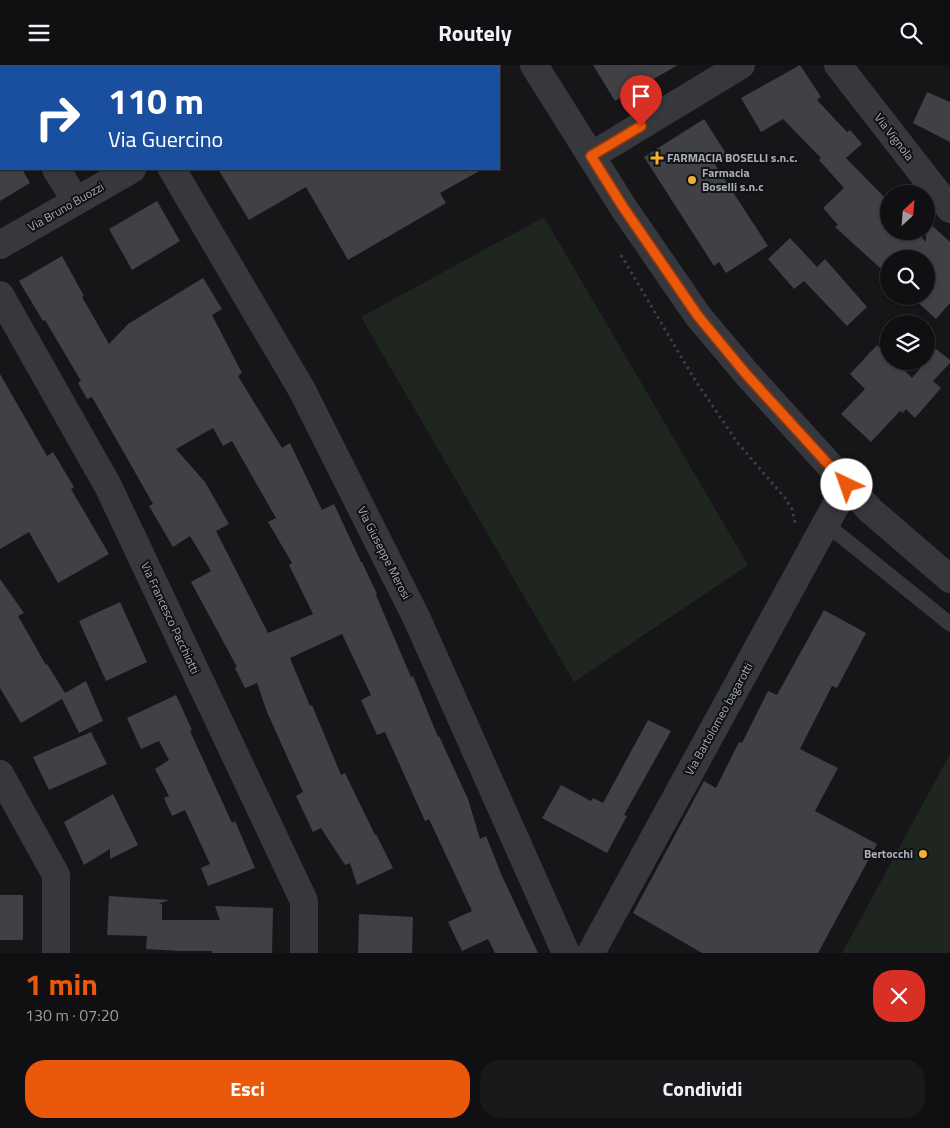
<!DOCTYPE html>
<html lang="it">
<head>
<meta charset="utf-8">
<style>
  body { margin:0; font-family:"Titillium Web",sans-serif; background:#19191b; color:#f1f3f6; height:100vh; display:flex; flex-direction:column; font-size:19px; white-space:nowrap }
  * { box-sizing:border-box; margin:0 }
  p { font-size:16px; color:#9c9d9f }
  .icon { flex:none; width:28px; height:28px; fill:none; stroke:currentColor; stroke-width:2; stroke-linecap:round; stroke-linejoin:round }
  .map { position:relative; height:888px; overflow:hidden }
  .side { display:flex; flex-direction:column; background:#101012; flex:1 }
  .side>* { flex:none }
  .hud { position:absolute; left:0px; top:0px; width:500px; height:105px; box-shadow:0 1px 4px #0004,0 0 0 1px #303032; background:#1a4fa0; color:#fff; overflow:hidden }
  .needle { width:32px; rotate:26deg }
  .fabs { position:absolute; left:880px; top:120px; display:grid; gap:10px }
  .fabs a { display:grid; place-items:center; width:55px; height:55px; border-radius:50%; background:#101012; box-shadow:0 1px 4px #0004,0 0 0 1px #303032; font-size:25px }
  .pin { position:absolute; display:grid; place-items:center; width:42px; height:42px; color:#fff; margin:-51px -21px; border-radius:50% 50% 50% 0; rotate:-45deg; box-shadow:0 0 5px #0007 }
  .pin .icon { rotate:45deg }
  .me { position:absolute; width:55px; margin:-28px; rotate:318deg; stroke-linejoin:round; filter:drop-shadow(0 0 4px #0008) }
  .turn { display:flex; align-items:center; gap:18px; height:105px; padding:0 25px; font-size:22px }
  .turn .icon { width:65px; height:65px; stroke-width:2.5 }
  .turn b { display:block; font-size:35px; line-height:42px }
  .round { display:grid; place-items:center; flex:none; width:52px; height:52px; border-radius:20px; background:#19191b }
  .summary { display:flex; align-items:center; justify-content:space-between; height:85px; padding:0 25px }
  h1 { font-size:30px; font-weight:700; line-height:38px; color:#ea580c }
  .primary-button { display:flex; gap:10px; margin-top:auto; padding:10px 25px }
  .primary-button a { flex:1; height:58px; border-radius:20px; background:#ea580c; color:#fff; font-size:20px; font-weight:700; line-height:58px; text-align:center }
  .primary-button a+a { background:#19191b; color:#f1f3f6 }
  header { display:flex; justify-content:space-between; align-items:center; height:65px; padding:0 25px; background:#101012; font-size:22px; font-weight:700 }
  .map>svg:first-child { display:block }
  .green { fill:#1e261f }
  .building { fill:#404145; fill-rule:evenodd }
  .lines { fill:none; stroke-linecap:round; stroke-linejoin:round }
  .path { stroke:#3d3f44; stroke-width:3; stroke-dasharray:2.5 4; stroke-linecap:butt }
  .service { stroke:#37383d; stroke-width:15 }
  .minor { stroke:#37383d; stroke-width:28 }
  .tertiary { stroke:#37383d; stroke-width:28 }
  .route-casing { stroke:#983908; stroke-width:12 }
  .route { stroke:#ea580c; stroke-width:9 }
  .poi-dot { fill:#f2b134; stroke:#111113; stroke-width:2 }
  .labels { text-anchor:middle; stroke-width:4; stroke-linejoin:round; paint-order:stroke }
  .street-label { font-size:12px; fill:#a8adb8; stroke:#111113 }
  .poi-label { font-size:12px; font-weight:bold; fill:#a8adb8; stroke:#111113; text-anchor:start }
</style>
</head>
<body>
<header><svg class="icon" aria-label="menu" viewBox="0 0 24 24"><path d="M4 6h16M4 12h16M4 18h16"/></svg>Routely<svg class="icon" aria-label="search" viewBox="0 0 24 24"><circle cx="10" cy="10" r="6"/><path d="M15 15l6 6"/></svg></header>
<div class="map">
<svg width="950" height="888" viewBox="0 0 950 888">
  <rect width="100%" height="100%" fill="#161618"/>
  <!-- green -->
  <path class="green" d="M 544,152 L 748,500 L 574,617 L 361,252 Z
    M 950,689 L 950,888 L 842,888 Z"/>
  <!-- building -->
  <path class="building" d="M 593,0 L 678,0 L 615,36 Z
    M 800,0 L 821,32 L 817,35 L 847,67 L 850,65 L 862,79 L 846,93 L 889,137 L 889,166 L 916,166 L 926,177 L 926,155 L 950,177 L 950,238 L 936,254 L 911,231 L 926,231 L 926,194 L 889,194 L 889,211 L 835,162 L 838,160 L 823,143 L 844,123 L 819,95 L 821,93 L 783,54 L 761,67 L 741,33 Z
    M 927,27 L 950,37 L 950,77 L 913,58 Z
    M 704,54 L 727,90 L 714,98 L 768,181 L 726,208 L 719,197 L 714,201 L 644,92 Z
    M 0,104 L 22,104 L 30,118 L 0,136 Z
    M 218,104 L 483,104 L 440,128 L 446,138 L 348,195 L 306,122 L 249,155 Z
    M 157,136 L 180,176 L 132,205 L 109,164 Z
    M 790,173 L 817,202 L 825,194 L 867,242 L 847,261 L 804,216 L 794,224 L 768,194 Z
    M 62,191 L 84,231 L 82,232 L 109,279 L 128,259 L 203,213 L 222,244 L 212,250 L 242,308 L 238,311 L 282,383 L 290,378 L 322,445 L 334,439 L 361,497 L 362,497 L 377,529 L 376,530 L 411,612 L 413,611 L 438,672 L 439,671 L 468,734 L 480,774 L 486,771 L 502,811 L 538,888 L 495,888 L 488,874 L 462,886 L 448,857 L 472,846 L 429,754 L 425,756 L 385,667 L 377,670 L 361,635 L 371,630 L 342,569 L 290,593 L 310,641 L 312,640 L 341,710 L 345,708 L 375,770 L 376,769 L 393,803 L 357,820 L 350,798 L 345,800 L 321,763 L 313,767 L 296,731 L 303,727 L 267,647 L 257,618 L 245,623 L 235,603 L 237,602 L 191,517 L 211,506 L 190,471 L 173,482 L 149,441 L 153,439 L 123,386 L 92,332 L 87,334 L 78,318 L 81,316 L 45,255 L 43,256 L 19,216 ZM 213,363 L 223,381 L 232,376 L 276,453 L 268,457 L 292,498 L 289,500 L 313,549 L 268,568 L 216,466 L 229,459 L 205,417 L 176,384 Z
    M 877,280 L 889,291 L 889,296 L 895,296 L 912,313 L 936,284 L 950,295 L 950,298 L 933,316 L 941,323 L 915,353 L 906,344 L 903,348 L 900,346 L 871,377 L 841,349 L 865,324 L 850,309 Z
    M 0,309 L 47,391 L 53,387 L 74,422 L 71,424 L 109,489 L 58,518 L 29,467 L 0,484 Z
    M 0,514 L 24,548 L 18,551 L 46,600 L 47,599 L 65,628 L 86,616 L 103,656 L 79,668 L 62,634 L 21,658 L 0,623 Z
    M 120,537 L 147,597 L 106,616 L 79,556 Z
    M 824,545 L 866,568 L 837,623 L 832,621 L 800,684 L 838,703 L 815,746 L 877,779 L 818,888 L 702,888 L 633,848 L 704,716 L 716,723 L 739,677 L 742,678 L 768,626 L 777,630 Z
    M 176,630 L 192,665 L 190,666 L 232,758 L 235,756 L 255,803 L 208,821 L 201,803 L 210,799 L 185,745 L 172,751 L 164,733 L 169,731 L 155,704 L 169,695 L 159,676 L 141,684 L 127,653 Z
    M 648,655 L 671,666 L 624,750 L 627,751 L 607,788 L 542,753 L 561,720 L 591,736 L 593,733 L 603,738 Z
    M 91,667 L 107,699 L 49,725 L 33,692 Z
    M 113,729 L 138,780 L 110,794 L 110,784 L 84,800 L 64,757 Z
    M 0,830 L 23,830 L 23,875 L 0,875 Z
    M 109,831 L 169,835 L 158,839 L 162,839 L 162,855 L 220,855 L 215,841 L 273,843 L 272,888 L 212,888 L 212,886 L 180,886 L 146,884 L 147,871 L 107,870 Z
    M 359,849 L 413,852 L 412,888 L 358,888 Z"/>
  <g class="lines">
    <!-- path -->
    <path class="path" d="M 621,190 L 695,315 L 737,377 L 785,433 L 792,444 L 795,458"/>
    <!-- service -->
    <path class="service" d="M 826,459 L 950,559"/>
    <!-- minor -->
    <path class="minor" d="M 838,0 L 950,144
      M 99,1 L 101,0
      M 313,1 L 316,0
      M 0,11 L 1,13
      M 591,91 L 741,0
      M 56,104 L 76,136
      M 172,104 L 302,325 L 417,554 L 566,888
      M 0,180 L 132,104
      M 0,230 L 108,421 L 304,836 L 304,888
      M 0,709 L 56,810 L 56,888
      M 591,888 L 847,420"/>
    <!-- tertiary -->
    <path class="tertiary" d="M 534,0 L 623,142 L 698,251 L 747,309 L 870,445 L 950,514"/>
  </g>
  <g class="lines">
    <defs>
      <path id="route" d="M 641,61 L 591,91 L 623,142 L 698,251 L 746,309 L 847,420"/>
    </defs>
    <!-- route casing -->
    <use href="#route" class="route-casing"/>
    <!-- route -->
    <use href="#route" class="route"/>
  </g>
  <!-- markers -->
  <g class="poi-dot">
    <path d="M654.5 85.5h5v5h5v5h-5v5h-5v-5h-5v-5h5z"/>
    <circle cx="692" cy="115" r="5"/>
    <circle cx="923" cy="789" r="5"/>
  </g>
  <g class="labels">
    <!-- street labels -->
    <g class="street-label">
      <text transform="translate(894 72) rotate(52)" y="4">Via Vignola</text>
      <text transform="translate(66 142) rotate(-30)" y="4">Via Bruno Buozzi</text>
      <text transform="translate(384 488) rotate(63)" y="4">Via Giuseppe Merosi</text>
      <text transform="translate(170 553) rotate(65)" y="4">Via Francesco Pacchiotti</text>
      <text transform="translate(719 654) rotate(-61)" y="4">Via Bartolomeo bagarotti</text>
    </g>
    <!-- poi labels -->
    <g class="poi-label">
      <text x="667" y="97">FARMACIA BOSELLI s.n.c.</text>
      <text x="702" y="112">Farmacia<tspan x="702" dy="14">Boselli s.n.c</tspan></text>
      <text x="913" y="793" text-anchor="end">Bertocchi</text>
    </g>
  </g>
</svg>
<div class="fabs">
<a><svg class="needle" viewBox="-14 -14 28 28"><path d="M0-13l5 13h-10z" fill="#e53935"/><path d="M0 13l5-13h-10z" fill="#9c9d9f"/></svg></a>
<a><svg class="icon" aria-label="search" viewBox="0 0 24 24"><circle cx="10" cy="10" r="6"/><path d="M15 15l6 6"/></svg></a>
<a><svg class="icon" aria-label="layers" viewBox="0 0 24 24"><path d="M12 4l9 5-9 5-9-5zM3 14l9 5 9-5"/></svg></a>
</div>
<div class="pin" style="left:641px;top:61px;background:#d93025"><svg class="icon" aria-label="arrive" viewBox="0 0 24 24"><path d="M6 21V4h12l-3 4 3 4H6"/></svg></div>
<svg class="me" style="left:847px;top:420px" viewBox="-20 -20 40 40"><circle r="19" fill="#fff"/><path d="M0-13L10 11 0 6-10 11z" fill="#ea580c"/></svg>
<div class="hud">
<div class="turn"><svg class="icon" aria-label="right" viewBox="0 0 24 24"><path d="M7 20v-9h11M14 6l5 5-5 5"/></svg><div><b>110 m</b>Via Guercino</div></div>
</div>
</div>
<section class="side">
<div class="summary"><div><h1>1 min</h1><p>130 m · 07:20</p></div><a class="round" style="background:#d93025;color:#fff"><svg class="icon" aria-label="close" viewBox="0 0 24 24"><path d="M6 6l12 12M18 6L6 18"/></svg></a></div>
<div class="primary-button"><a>Esci</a><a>Condividi</a></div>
</section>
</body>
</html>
